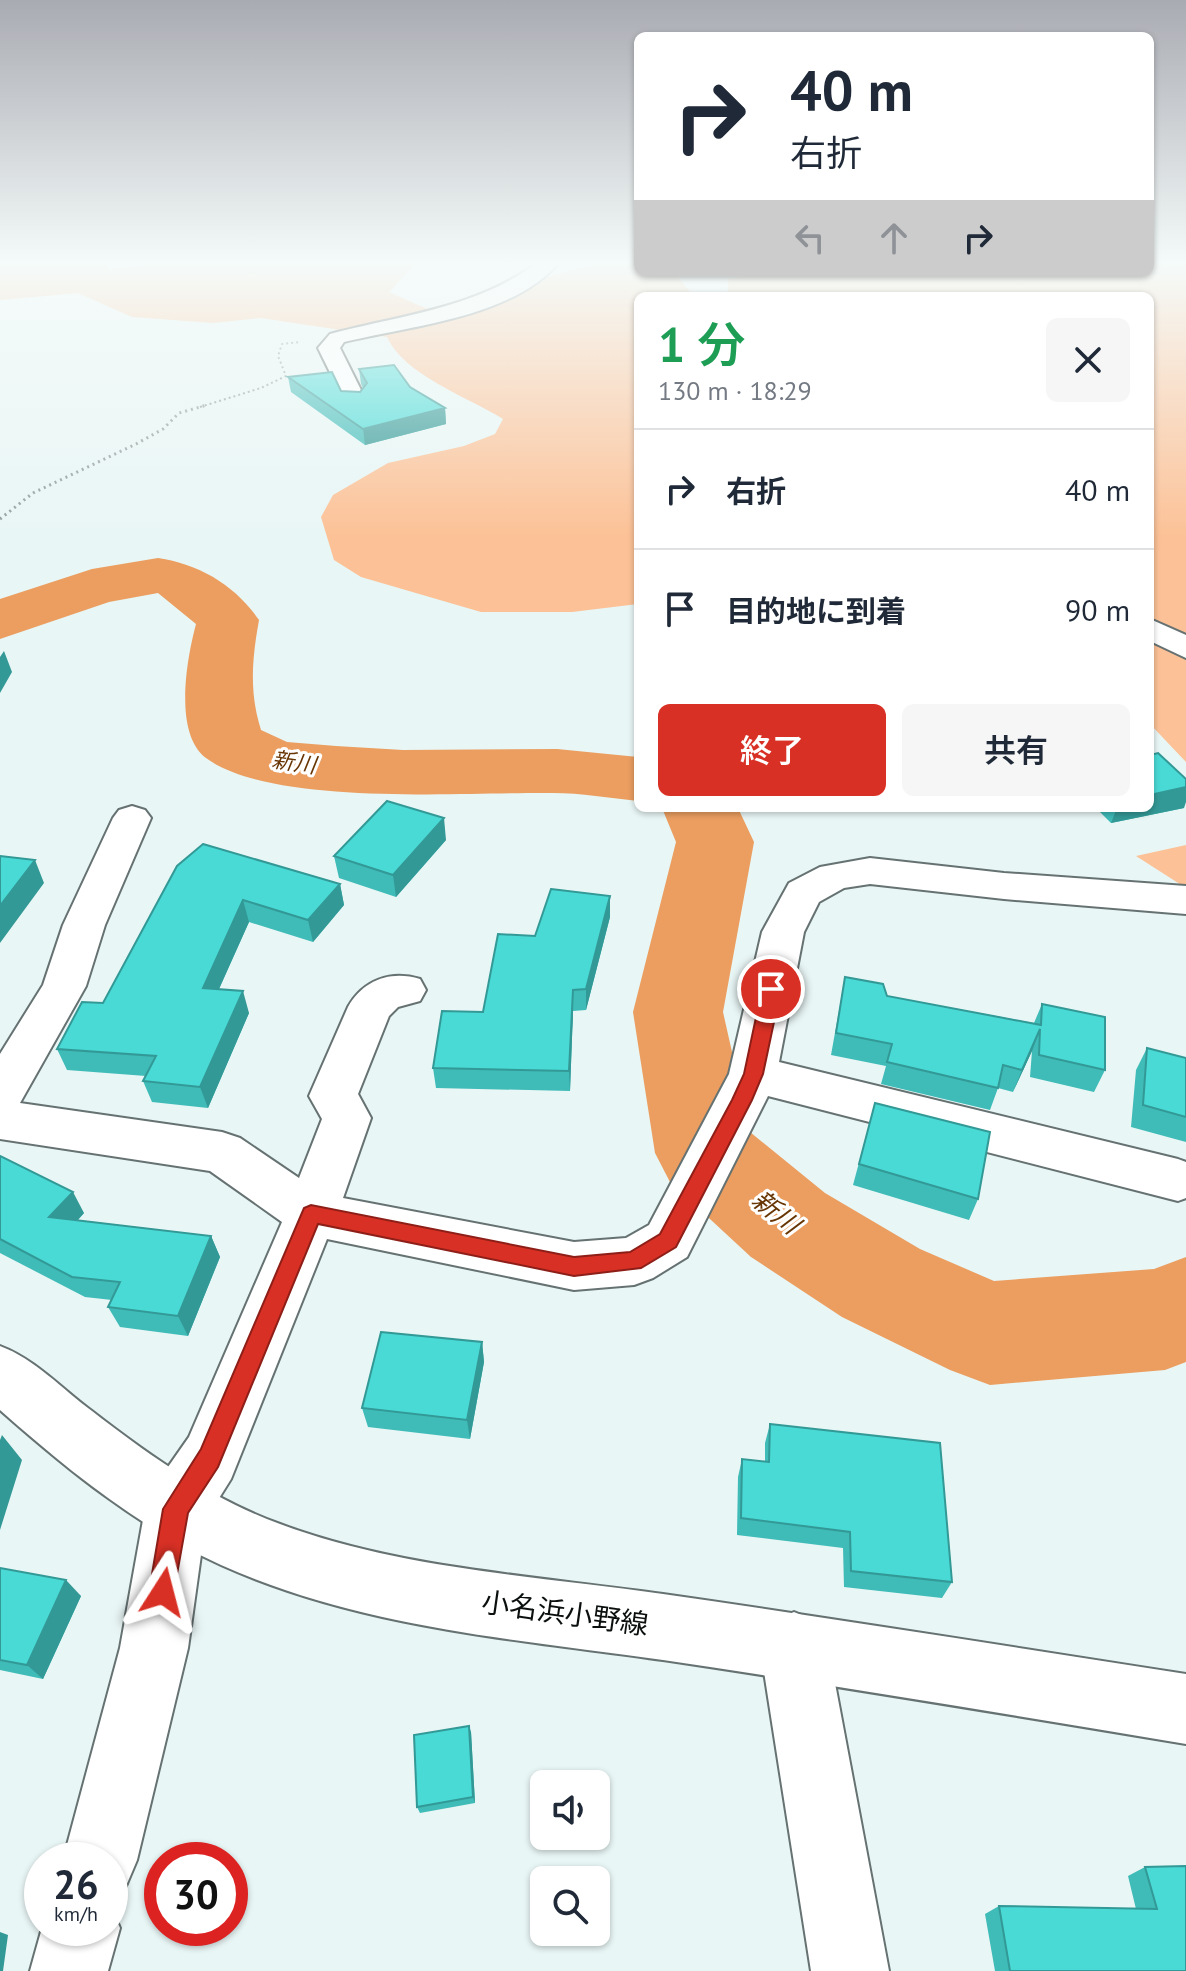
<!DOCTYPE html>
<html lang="ja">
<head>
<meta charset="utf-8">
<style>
  body { margin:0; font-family:"PT Sans","Noto Sans JP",sans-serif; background:#f6f6f7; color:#1f2937; height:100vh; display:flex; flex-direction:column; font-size:30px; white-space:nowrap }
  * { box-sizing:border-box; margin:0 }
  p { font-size:26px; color:#747a83 }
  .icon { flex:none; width:44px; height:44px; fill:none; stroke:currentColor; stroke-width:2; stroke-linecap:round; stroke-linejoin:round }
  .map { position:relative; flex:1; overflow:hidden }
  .drawer { position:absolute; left:634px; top:292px; width:520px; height:520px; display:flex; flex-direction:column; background:#fff; border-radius:12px; box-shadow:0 2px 6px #0004 }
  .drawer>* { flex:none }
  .guide { position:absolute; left:634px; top:32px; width:520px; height:244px; border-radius:12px; box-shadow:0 2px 6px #0004; background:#fff; color:#1f2937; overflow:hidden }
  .tools { position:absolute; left:530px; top:1770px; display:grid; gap:16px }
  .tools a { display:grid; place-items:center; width:80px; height:80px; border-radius:12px; background:#fff; box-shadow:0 2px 6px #0004; font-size:40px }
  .speed { position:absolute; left:24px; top:1842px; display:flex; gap:16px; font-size:40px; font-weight:700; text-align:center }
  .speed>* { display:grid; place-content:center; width:104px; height:104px; border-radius:50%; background:#fff; box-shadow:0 2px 6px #0004; line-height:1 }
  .speed small { font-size:20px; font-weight:400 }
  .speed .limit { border:12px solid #d22; background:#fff; color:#111 }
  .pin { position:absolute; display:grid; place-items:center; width:68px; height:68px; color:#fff; margin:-34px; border:4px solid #fff; border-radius:50%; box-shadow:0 2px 8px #0007 }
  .me { position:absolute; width:88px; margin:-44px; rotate:9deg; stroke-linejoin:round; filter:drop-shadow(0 0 6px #0008) }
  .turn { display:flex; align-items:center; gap:28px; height:168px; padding:0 24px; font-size:36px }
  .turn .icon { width:104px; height:104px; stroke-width:2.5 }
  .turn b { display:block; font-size:56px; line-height:68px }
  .lanes { display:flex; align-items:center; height:76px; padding:0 24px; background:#0003; justify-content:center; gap:40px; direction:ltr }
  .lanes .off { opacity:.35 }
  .round { display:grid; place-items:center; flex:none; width:84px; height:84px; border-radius:12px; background:#f6f6f7 }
  .head { display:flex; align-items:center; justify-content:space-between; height:136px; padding:0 24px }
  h1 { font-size:48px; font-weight:600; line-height:60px; color:#1e9e55 }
  .button { display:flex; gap:16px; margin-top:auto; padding:16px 24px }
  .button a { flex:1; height:92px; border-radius:12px; background:#d93025; color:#fff; font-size:32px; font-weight:600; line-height:92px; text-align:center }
  .button a+a { background:#f6f6f7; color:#1f2937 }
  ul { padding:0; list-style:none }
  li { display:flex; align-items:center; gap:24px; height:120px; padding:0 24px; border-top:2px solid #e0e1e3 }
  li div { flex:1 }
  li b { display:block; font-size:30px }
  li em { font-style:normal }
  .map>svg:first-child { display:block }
  .green { fill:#fcc196 }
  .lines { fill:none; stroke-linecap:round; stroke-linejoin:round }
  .river { fill:#eb9e60; fill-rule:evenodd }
  .minor-casing { stroke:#667272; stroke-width:4 }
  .major-casing { stroke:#667272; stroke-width:4 }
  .path-far1 { stroke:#929d9c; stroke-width:2; stroke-dasharray:2 3; stroke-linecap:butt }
  .path { stroke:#929d9c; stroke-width:3; stroke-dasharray:2 4; stroke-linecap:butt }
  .minor { fill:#fff; fill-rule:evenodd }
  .major { fill:#fff; fill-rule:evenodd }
  .wall { fill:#3fbbb8 }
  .shaded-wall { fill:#339996 }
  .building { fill:#49dad6; stroke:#339996; stroke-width:2 }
  .route { fill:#d93025; stroke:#8d1f18; stroke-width:2 }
  .labels { text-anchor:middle; stroke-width:6; stroke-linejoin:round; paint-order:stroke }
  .far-water-label { font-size:22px; font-style:italic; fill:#683604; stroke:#fff }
  .water-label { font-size:26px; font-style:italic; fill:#683604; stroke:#fff }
  .near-street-label { font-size:28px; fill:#0b100f; stroke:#fff }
</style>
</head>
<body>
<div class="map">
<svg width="1186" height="1971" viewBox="0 0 1186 1971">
  <rect width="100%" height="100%" fill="#e8f6f5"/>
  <!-- green -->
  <path class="green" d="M 0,262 L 107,262 L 109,269 L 167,262 L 417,262 L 389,292 L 427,309 L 597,264 L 638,263 L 638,272 L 674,272 L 690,292 L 718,296 L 638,296 L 638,604 L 572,612 L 481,612 L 361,577 L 334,560 L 321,517 L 333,495 L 388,463 L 464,446 L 495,434 L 503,419 C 468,397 404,375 387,337 L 261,318 L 213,323 L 132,317 L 78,293 L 0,300 Z
    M 1150,262 L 1186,262 L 1186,762 L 1150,724 L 1150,296 L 727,296 L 729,278 L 770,272 L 1150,272 Z
    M 1186,845 L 1186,888 L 1136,856 Z"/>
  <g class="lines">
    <!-- river -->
    <path class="river" d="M 158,558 C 199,564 235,585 259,620 C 252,659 249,692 261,730 L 287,742 L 336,746 L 403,750 L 557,749 L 638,757 L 638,801 C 610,798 581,793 553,793 C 469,792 272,807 206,758 C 173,733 187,658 196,624 L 158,593 L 109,602 L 0,639 L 0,599 L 92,569 Z
      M 662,808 L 738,808 L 754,842 L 723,1012 L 750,1132 L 825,1193 L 920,1249 L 994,1281 L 1154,1269 L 1186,1257 L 1186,1362 L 1165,1370 L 990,1385 L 950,1370 L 842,1317 L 751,1257 L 670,1182 L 655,1153 L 633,1012 L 676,842 Z"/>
    <defs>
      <path id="minor" d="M 538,262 L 559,262 C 515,317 409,326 344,342 L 340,348 L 366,400 L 362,405 L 346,405 L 318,348 L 330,334 C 401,315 478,308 538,262 Z
        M 1150,619 L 1186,635 L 1186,658 L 1150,641 Z
        M 132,806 L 145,810 L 151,818 L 105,925 L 86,986 L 20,1103 L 222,1132 L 240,1138 L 299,1178 L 322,1119 L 309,1096 L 348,1007 C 363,980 391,970 420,979 L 426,990 L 420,1001 L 398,1007 L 389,1016 L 358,1094 L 371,1118 L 343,1198 L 574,1242 L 626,1238 L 649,1225 L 729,1074 L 762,932 L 789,883 L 820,867 L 870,858 L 1004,873 L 1186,886 L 1186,914 L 1004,899 L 870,884 L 844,888 L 819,902 L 804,932 L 779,1062 L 1178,1159 L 1186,1162 L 1186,1198 L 1178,1201 L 768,1096 L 687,1257 L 653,1278 L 634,1285 L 574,1290 L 327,1239 L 231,1479 L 206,1519 L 188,1648 L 137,1860 L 126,1886 L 110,1893 L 110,1860 L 63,1860 L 120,1648 L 145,1509 L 154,1487 L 189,1437 L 282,1222 L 210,1171 L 0,1139 L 0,1054 L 43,985 L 63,925 L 113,818 L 119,810 Z
        M 794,1612 L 818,1622 L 828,1646 L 889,1971 L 811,1971 L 760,1646 L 770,1622 Z
        M 110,1905 L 120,1928 L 108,1971 L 30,1971 L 42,1928 L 110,1928 Z"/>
      <path id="major" d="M 0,1346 C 35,1359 62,1389 92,1411 C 150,1456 211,1499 280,1524 C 401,1569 536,1576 663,1594 C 838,1619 1012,1647 1186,1674 L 1186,1744 C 1012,1715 838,1686 663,1660 C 514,1639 361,1628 221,1565 C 138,1527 68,1470 0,1410 Z"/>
    </defs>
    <!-- minor casing -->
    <use href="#minor" class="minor-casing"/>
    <!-- major casing -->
    <use href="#major" class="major-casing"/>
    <!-- path-far1 -->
    <path class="path-far1" d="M 200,407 L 261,388 L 286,376 L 278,356 L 282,344 L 301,342"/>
    <!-- path -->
    <path class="path" d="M 0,519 L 33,493 L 136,444 L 163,429 L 179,413 L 207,405"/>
    <!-- minor -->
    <use href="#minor" class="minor"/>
    <!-- major -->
    <use href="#major" class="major"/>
  </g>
  <!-- wall -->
  <path class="wall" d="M 359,369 L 410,387 L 445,408 L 446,424 L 365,445 L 291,392 L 288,377 L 341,391 L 360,392 L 363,388 L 361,384 Z
    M 1096,808 L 1184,808 L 1111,823 Z
    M 446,840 L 396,897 L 339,878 L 334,856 Z
    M 177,866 L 340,884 L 344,905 L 313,942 L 249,922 L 219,989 L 249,1013 L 208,1108 L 152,1102 L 143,1081 L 146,1076 L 67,1070 L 57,1049 L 103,1003 Z
    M 610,917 L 586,1010 L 573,1011 L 570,1091 L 436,1088 L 433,1068 L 483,1012 Z
    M 845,977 L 887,996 L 1034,1023 L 1042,1004 L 1105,1070 L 1094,1092 L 1030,1077 L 1032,1051 L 1013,1092 L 998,1088 L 990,1110 L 881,1084 L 886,1066 L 831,1055 Z
    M 1147,1048 L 1186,1058 L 1186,1142 L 1131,1127 L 1136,1070 Z
    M 875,1103 L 978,1199 L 969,1220 L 853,1185 Z
    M 0,1156 L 84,1213 L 78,1220 L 211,1236 L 220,1257 L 188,1336 L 120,1327 L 108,1307 L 112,1300 L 85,1297 L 0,1253 Z
    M 482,1342 L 484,1362 L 470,1439 L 368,1427 L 362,1408 Z
    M 770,1424 L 952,1582 L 942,1598 L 844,1587 L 843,1548 L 737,1535 L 738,1477 L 742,1459 L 765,1462 L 765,1443 Z
    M 0,1568 L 81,1596 L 43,1679 L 0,1670 Z
    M 471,1732 L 475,1803 L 420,1813 L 417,1807 Z
    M 1145,1867 L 1186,1971 L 995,1971 L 985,1914 L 999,1906 L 1136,1909 L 1128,1876 Z"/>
  <!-- shaded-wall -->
  <path class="shaded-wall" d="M 445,408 L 446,424 L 365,445 L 363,429 Z
    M 4,651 L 12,672 L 0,693 L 0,657 Z
    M 1186,787 L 1186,802 L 1184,808 L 1111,823 L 1117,808 L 1150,808 L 1150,795 Z
    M 444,818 L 446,840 L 396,897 L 393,875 Z
    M 35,860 L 44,883 L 0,943 L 0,906 Z
    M 340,884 L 344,905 L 313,942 L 308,920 Z
    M 610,896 L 610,917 L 586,1010 L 586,989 Z
    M 243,900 L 249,922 L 210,1009 L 203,988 Z
    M 573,990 L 573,1011 L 570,1091 L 569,1071 Z
    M 243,991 L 249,1013 L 208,1108 L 200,1087 Z
    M 1040,1029 L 1032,1051 L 1013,1092 L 1022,1070 Z
    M 73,1192 L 84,1213 L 61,1238 L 49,1217 Z
    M 211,1236 L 220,1257 L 188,1336 L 178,1316 Z
    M 482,1342 L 484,1362 L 470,1439 L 467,1420 Z
    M 2,1435 L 22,1460 L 0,1530 L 0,1440 Z
    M 66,1580 L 81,1596 L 43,1679 L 27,1665 Z
    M 469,1726 L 471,1732 L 475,1803 L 473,1797 Z
    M 0,1932 L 8,1935 L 3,1971 L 0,1971 Z"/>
  <!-- building -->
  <path class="building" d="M 394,365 L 410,387 L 445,408 L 363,429 L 288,377 L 332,372 L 341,391 L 360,392 L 367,383 L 359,369 Z
    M 1158,753 L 1186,779 L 1186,787 L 1150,795 L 1150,755 Z
    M 387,801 L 444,818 L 393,875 L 334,856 Z
    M 203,844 L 340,884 L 308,920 L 243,900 L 203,988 L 243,991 L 200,1087 L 143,1081 L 156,1056 L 57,1049 L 82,1002 L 103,1003 L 177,866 Z
    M 0,856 L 35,860 L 0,906 Z
    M 551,889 L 610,896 L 586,989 L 573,990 L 569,1071 L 433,1068 L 442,1011 L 483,1012 L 498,934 L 535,936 Z
    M 845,977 L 883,984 L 887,996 L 1041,1025 L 1042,1004 L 1105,1017 L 1105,1070 L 1039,1055 L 1040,1029 L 1022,1070 L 1003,1065 L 998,1088 L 887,1062 L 892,1044 L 836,1033 Z
    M 1147,1048 L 1186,1058 L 1186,1117 L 1143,1105 Z
    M 875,1103 L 990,1132 L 978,1199 L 859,1164 Z
    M 0,1156 L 73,1192 L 49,1217 L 211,1236 L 178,1316 L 108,1307 L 120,1282 L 72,1277 L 0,1239 Z
    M 381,1332 L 482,1342 L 467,1420 L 362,1408 Z
    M 770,1424 L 940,1443 L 952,1582 L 851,1571 L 850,1532 L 741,1518 L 742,1459 L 769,1462 Z
    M 0,1568 L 66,1580 L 27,1665 L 0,1660 Z
    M 469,1726 L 473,1797 L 417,1807 L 414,1735 Z
    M 1186,1866 L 1186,1971 L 1010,1971 L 999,1906 L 1157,1909 L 1145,1867 Z"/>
  <!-- sky -->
  <linearGradient id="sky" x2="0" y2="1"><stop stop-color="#a9abb2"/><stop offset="0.49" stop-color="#f5fbfa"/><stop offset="1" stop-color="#f5fbfa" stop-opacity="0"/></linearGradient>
  <rect width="1186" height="538" fill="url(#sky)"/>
  <!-- route -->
  <path class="route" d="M 771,982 L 781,989 L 763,1074 L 752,1100 L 676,1247 L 641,1268 L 574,1276 L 318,1224 L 218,1467 L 188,1513 L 172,1602 L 163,1606 L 153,1602 L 149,1592 L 163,1509 L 201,1449 L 304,1208 L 311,1205 L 574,1257 L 630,1252 L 660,1234 L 732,1100 L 744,1074 L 762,989 Z"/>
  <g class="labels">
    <!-- far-water labels -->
    <g class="far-water-label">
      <text transform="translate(294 762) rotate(8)" y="8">新川</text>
    </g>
    <!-- water labels -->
    <g class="water-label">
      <text transform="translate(776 1212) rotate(39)" y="9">新川</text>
    </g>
    <!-- near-street labels -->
    <g class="near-street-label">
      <text transform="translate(565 1613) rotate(8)" y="10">小名浜小野線</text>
    </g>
  </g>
</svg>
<div class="tools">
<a><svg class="icon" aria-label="sound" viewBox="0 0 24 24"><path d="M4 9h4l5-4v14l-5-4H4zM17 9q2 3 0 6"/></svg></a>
<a><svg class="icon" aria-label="search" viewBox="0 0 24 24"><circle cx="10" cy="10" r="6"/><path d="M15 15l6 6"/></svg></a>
</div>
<div class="speed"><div>26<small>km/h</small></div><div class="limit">30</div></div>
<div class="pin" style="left:771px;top:989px;background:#d93025"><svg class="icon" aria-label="arrive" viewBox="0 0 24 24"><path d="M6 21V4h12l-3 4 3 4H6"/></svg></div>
<svg class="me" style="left:163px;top:1592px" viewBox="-20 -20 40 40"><path d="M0-17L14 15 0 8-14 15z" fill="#d93025" stroke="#fff" stroke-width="4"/></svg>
<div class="guide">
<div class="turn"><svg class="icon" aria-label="right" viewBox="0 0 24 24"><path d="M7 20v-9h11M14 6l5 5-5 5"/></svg><div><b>40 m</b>右折</div></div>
<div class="lanes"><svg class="icon off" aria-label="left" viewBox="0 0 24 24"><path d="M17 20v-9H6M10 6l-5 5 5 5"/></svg><svg class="icon off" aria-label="ahead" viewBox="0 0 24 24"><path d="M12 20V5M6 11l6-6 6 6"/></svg><svg class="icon" aria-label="right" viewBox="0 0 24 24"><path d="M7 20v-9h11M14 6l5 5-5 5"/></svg></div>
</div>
<section class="drawer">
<div class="head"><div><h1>1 分</h1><p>130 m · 18:29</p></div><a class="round"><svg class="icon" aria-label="close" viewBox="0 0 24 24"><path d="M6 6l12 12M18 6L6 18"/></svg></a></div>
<ul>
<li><svg class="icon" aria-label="right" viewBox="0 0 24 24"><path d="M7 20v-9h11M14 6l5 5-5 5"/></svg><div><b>右折</b></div><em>40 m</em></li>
<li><svg class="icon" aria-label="arrive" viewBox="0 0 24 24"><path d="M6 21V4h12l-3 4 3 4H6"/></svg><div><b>目的地に到着</b></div><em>90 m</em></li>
</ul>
<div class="button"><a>終了</a><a>共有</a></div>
</section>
</div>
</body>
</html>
